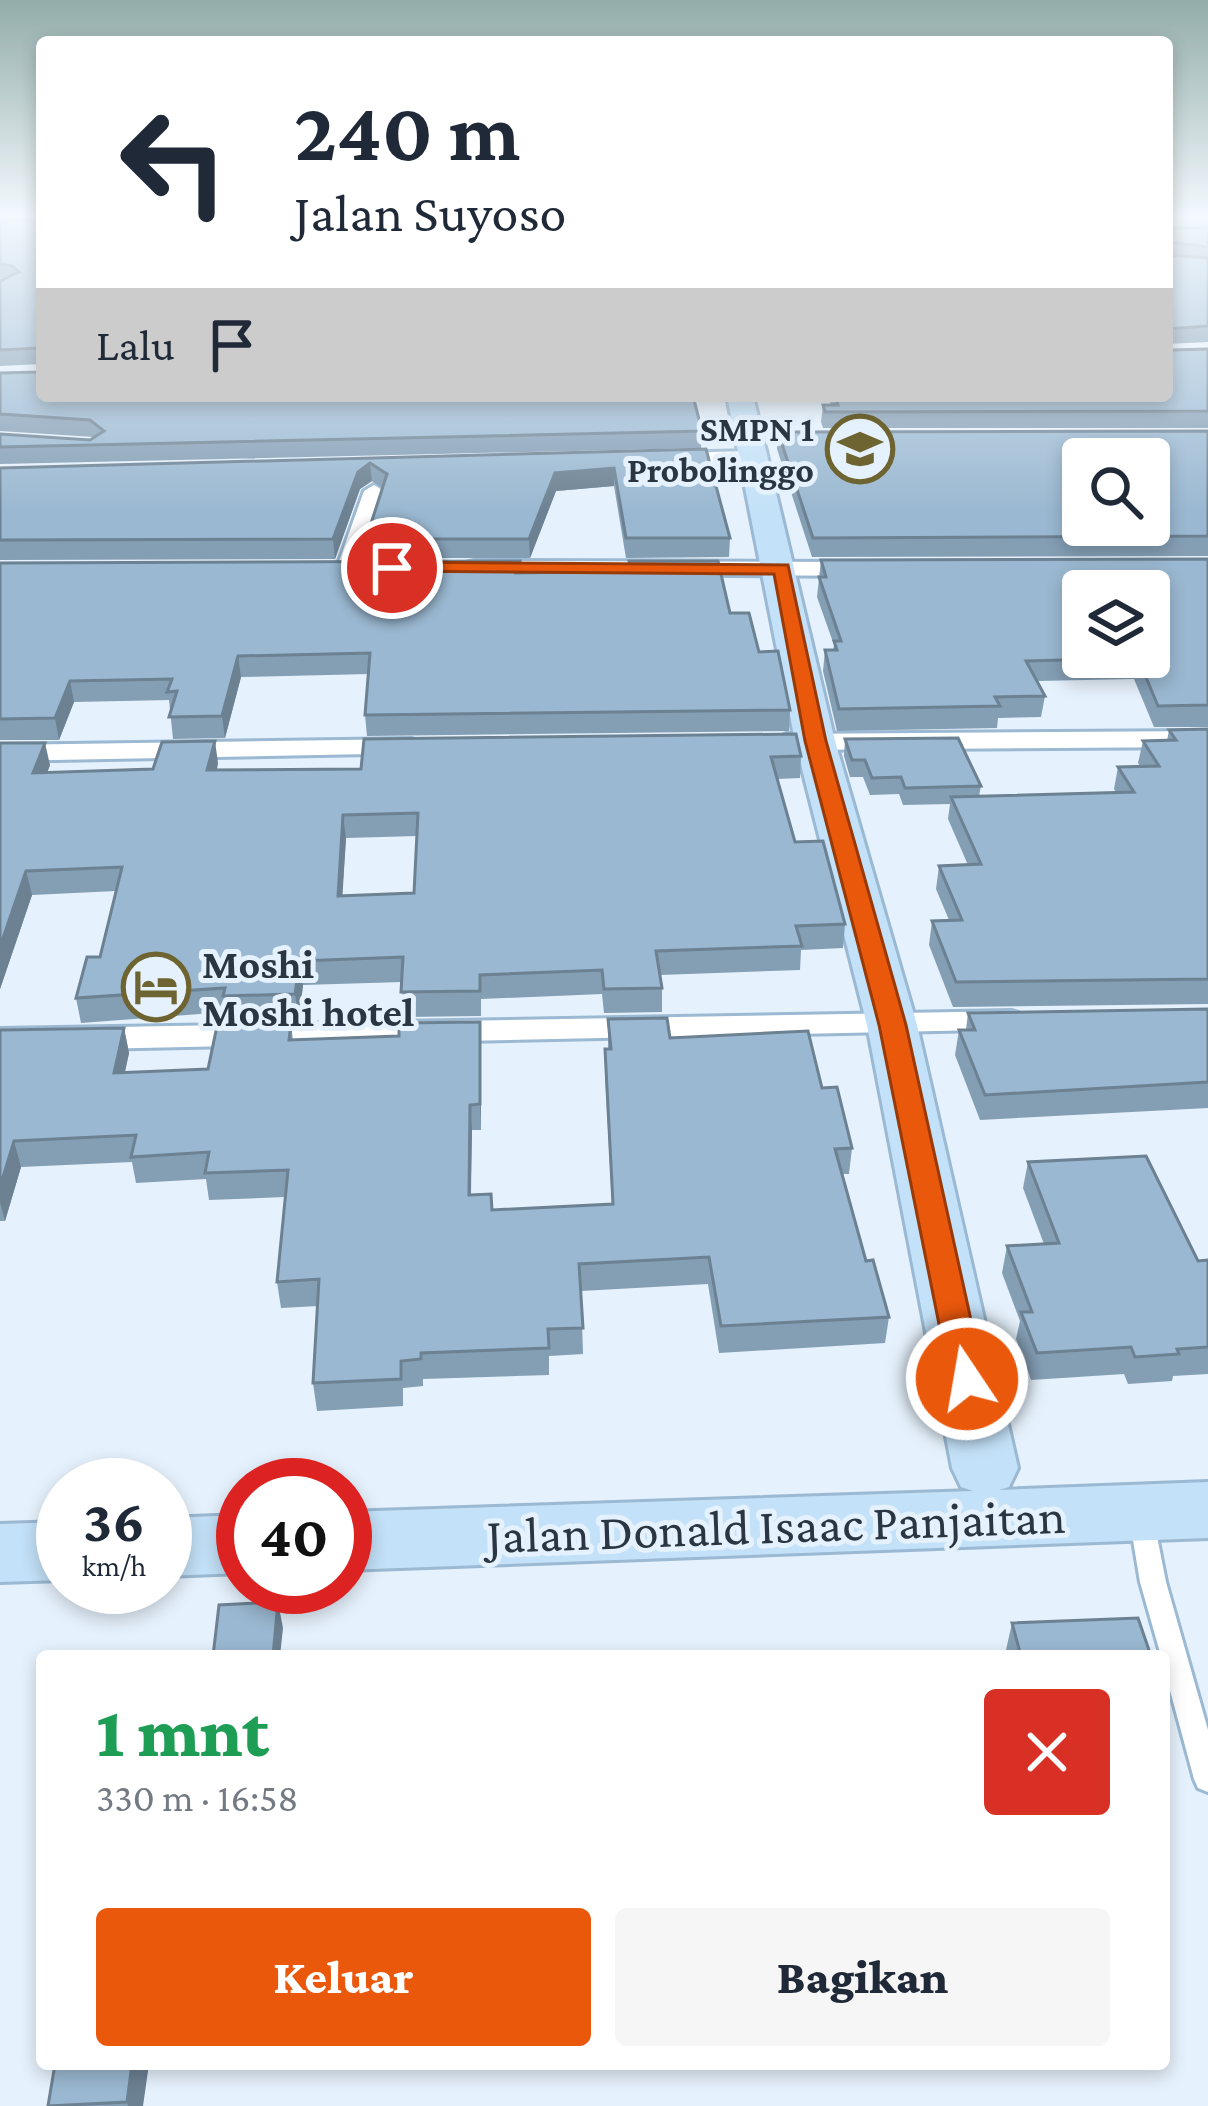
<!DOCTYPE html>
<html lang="id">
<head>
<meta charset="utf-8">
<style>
  body { margin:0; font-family:"Crimson Pro",serif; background:#f6f6f7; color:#1f2937; height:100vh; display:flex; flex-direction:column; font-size:45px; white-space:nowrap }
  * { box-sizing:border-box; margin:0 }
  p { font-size:39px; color:#747a83 }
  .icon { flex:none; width:66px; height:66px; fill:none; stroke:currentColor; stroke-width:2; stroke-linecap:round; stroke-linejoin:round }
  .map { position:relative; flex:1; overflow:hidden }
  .details { position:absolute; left:36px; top:1650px; width:1134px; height:420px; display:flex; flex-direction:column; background:#fff; border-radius:12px; box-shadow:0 6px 18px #0003 }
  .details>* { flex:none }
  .banner { position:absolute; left:36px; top:36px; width:1137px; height:366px; border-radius:12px; box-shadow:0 6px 18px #0003; background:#fff; color:#1f2937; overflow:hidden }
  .fabs { position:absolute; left:1062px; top:438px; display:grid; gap:24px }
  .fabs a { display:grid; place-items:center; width:108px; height:108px; border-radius:12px; background:#fff; box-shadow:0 6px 18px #0003; font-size:60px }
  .speed { position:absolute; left:36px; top:1458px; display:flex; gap:24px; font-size:60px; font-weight:700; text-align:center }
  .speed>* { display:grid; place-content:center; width:156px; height:156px; border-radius:50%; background:#fff; box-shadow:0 6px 18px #0003; line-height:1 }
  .speed small { font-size:30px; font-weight:400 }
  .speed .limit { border:18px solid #d22; background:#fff; color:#111 }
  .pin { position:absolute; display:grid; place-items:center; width:102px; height:102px; color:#fff; margin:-51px; border:6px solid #fff; border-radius:50%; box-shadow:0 3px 12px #0007 }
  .me { position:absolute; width:132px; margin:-66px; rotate:348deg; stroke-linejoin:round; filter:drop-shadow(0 0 9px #0008) }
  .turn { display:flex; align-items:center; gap:42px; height:252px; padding:0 60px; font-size:54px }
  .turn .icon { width:156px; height:156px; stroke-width:2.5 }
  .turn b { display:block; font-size:84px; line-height:102px }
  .then { display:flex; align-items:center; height:114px; padding:0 60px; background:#0003; gap:24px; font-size:45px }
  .round { display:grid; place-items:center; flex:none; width:126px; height:126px; border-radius:12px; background:#f6f6f7 }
  .summary { display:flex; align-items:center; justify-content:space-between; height:204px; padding:0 60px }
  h1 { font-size:72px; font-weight:800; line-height:90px; color:#1e9e55 }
  .button { display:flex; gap:24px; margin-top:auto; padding:24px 60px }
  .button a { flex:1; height:138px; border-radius:12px; background:#ea580c; color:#fff; font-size:48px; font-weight:800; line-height:138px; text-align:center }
  .button a+a { background:#f6f6f7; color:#1f2937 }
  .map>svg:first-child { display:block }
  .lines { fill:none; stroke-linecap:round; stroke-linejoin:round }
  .lane-casing { stroke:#9bb9d2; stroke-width:6 }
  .street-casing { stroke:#9bb9d2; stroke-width:6 }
  .secondary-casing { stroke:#9bb9d2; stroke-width:6 }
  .lane { fill:#fff; fill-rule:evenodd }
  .street { fill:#fff; fill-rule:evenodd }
  .secondary { fill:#c3e1f8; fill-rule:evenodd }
  .wall { fill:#849eb4; fill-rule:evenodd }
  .shaded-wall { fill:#6c8192 }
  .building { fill:#9ab8d1; stroke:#6c8192; stroke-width:3; fill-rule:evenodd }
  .route { fill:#ea580c; stroke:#983908; stroke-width:3 }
  .labels { text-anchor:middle; stroke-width:10; stroke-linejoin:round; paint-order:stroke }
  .far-poi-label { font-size:36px; font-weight:bold; fill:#2a3641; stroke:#e5f1fc; text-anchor:end }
  .poi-label { font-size:42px; font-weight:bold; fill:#2a3641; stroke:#e5f1fc; text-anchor:start }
  .near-street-label { font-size:51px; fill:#2a3641; stroke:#e5f1fc }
</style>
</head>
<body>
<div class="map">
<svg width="1208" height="2106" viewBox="0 0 1208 2106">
  <rect width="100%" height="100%" fill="#e5f1fc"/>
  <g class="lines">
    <defs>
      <path id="lane" d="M 1141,1506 L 1150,1509 L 1153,1516 L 1166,1582 L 1208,1730 L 1208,1792 L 1198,1788 L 1194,1779 L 1164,1668 L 1164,1656 L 1161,1656 L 1140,1582 L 1129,1516 L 1132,1509 Z"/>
      <path id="street" d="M 755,451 L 765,457 L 762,461 L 663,465 L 653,459 L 663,453 Z
        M 374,485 L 384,491 L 359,567 L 348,574 L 340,572 L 337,567 L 364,491 Z
        M 474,561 L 868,562 L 879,569 L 868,576 L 466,573 L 466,563 Z
        M 1208,731 L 1208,747 L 786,750 L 772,742 L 786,734 Z
        M 412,739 L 426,747 L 422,753 L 0,761 L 0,745 Z
        M 1012,1011 L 1024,1015 L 1030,1022 L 1024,1029 L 0,1051 L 0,1029 Z"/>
      <path id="secondary" d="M 1167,217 L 1208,217 L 1208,226 L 1167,226 Z
        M 727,396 L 753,396 L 835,741 L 917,1025 L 1018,1468 L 1009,1487 L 999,1490 L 1208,1482 L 1208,1538 L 345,1570 L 345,1512 L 973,1491 L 961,1487 L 952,1468 L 867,1025 L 795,741 Z
        M 243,1515 L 243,1573 L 165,1576 L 165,1518 Z
        M 63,1522 L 63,1580 L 0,1582 L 0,1524 Z"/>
    </defs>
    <!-- lane casing -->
    <use href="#lane" class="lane-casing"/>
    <!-- street casing -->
    <use href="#street" class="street-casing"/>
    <!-- secondary casing -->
    <use href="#secondary" class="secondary-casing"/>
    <!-- lane -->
    <use href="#lane" class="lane"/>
    <!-- street -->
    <use href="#street" class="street"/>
    <!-- secondary -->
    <use href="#secondary" class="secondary"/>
  </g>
  <!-- wall -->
  <path class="wall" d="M 0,220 L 40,220 L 42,364 L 0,366 L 0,281 L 6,278 L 1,278 L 0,279 Z
    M 1167,221 L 1169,228 L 1208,228 L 1208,342 L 1167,344 Z
    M 1208,349 L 1208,428 L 823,428 L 821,422 L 823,405 L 831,405 L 828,396 L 1167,396 L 1170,350 Z
    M 0,373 L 693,397 L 702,431 L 701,448 L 0,464 L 0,434 L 90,440 L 94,437 L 0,431 Z
    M 1208,431 L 1208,556 L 812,557 L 777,449 L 778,432 Z
    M 706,449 L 730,538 L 729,557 L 626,558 L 614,486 L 556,491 L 530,558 L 367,558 L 366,539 L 382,488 L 372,481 L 360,489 L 335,559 L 0,560 L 0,468 Z
    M 1208,559 L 1208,727 L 1154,727 L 1134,679 L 1037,681 L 1045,696 L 1041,717 L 998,718 L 997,728 L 837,731 L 823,671 L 825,650 L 833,650 L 834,645 L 817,597 L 821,560 Z
    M 520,561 L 521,572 L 629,571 L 629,561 L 730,613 L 759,652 L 790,710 L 789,731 L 367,736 L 365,715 L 369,674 L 241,677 L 225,738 L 173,739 L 169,700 L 74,702 L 59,740 L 0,740 L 0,563 Z
    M 1208,729 L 1208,1004 L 953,1007 L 929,945 L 932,921 L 949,920 L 936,889 L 939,866 L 968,865 L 948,819 L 950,804 L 903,805 L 899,794 L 870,795 L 863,777 L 850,777 L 844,756 L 845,739 L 981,786 L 979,796 L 1116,792 L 1114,789 L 1118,767 L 1140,766 L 1138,763 L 1143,741 L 1167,741 L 1169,730 Z
    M 0,743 L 50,765 L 47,773 L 153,769 L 218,763 L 217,770 L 361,769 L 801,756 L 800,778 L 777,779 L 795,842 L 845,924 L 843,948 L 801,950 L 800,970 L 660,975 L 662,988 L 662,1012 L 604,1013 L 602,994 L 481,999 L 481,1016 L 403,1017 L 402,982 L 303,985 L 299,1019 L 227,1020 L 226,1012 L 81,1023 L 76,998 L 100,957 L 116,891 L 32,895 L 0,989 ZM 417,836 L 414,893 L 342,895 L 346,838 Z
    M 1208,1009 L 1208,1108 L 980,1120 L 955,1055 L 959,1030 L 966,1030 L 968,1013 Z
    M 608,1019 L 822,1088 L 852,1148 L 849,1174 L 842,1174 L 866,1261 L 889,1317 L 885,1343 L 719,1353 L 708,1284 L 581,1291 L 583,1354 L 549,1356 L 549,1375 L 423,1379 L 423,1386 L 403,1388 L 403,1406 L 317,1411 L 313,1383 L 318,1306 L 281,1308 L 277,1282 L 285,1197 L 209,1200 L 206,1179 L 136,1183 L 132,1162 L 21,1167 L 5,1221 L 0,1221 L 0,1030 L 124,1028 L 129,1053 L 125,1072 L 208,1069 L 291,1025 L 293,1040 L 399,1036 L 480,1022 L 481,1130 L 472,1130 L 471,1195 L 492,1210 L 612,1204 L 605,1075 L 605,1049 L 608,1049 Z
    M 1028,1162 L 1198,1261 L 1208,1260 L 1208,1374 L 1173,1376 L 1172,1381 L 1128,1384 L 1124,1374 L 1031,1380 L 1016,1339 L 1020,1321 L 1002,1273 L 1007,1246 L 1044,1244 L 1023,1188 Z
    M 1012,1623 L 1151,1656 L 1008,1656 L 1006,1650 Z
    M 55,2064 L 143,2106 L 48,2106 Z"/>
  <!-- shaded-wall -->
  <path class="shaded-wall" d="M 370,463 L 372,481 L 360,489 L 335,559 L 333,539 L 358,472 Z
    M 614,468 L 614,486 L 556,491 L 530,558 L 529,539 L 555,473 Z
    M 238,656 L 241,677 L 225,738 L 222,716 Z
    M 70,681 L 74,702 L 59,740 L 55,718 Z
    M 215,741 L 218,763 L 211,792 L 207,770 Z
    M 45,743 L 50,765 L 38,796 L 33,773 Z
    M 343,815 L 346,838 L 341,919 L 338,896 Z
    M 26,871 L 32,895 L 0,989 L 0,947 Z
    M 300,961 L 303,985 L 299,1019 L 295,994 Z
    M 480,1022 L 481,1047 L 481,1130 L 480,1104 Z
    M 124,1028 L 129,1053 L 119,1098 L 114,1073 Z
    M 470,1105 L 472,1130 L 470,1221 L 469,1195 Z
    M 14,1141 L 21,1167 L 5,1221 L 0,1202 L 0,1187 Z
    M 278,1602 L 283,1628 L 280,1656 L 273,1656 Z
    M 132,2064 L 149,2064 L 143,2106 L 128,2106 L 127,2102 Z"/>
  <!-- building -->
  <path class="building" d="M 42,218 L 42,361 L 39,348 L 0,350 L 0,281 L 19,272 L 12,266 L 0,264 L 0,220 L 40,220 Z
    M 1167,221 L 1169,228 L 1208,228 L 1208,247 L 1170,242 L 1167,245 Z
    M 1167,251 L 1169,255 L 1208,258 L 1208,326 L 1167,329 Z
    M 1167,347 L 1170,350 L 1208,349 L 1208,411 L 825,412 L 823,405 L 838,405 L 835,396 L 1167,396 Z
    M 42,370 L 42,396 L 693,396 L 702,431 L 0,447 L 0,434 L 90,440 L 104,431 L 90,420 L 0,414 L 0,373 L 39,372 Z
    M 1208,431 L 1208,536 L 813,538 L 778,432 ZM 1083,459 L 1149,459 L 1149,525 L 1083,525 Z
    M 706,449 L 730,538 L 626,538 L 614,468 L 555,473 L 529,539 L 366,539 L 387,474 L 370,463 L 358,472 L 333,539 L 0,540 L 0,468 Z
    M 1208,559 L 1208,705 L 1158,706 L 1138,658 L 1026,661 L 1045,696 L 995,697 L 1000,706 L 839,709 L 825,650 L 837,650 L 834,641 L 841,641 L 819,577 L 826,577 L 821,560 ZM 1083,591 L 1149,591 L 1149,657 L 1083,657 Z
    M 520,561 L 516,573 L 631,571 L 629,561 L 718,561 L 730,613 L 749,613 L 759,652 L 778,651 L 790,710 L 365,715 L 370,653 L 238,656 L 222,716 L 169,717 L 177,691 L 167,692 L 172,679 L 70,681 L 55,718 L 0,719 L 0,563 Z
    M 1208,729 L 1208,979 L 956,982 L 932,921 L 962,920 L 939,866 L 981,864 L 951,797 L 1134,792 L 1118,767 L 1159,766 L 1143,741 L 1176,740 L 1169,730 Z
    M 796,734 L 801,756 L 771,757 L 795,842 L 823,841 L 845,924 L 796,926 L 802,946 L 656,951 L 662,988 L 604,989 L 602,970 L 480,975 L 480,991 L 401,992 L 403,957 L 300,961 L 295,994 L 223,996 L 225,988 L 76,998 L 87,957 L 100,957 L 122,867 L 26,871 L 0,947 L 0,743 L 45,743 L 33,773 L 153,769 L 162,742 L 215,741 L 207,770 L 361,769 L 364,739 ZM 418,813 L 414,893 L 338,896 L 343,815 Z
    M 958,738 L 981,786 L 905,788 L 901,777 L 872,778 L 865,760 L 852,760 L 845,739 Z
    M 1208,1009 L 1208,1082 L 985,1095 L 959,1030 L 975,1030 L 968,1013 Z
    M 667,1018 L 670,1038 L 808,1031 L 822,1088 L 837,1087 L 852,1148 L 835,1149 L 866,1261 L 873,1260 L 889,1317 L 721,1326 L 709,1257 L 579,1264 L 583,1328 L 548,1329 L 549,1348 L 421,1353 L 421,1359 L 401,1361 L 401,1379 L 313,1383 L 319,1279 L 277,1282 L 288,1170 L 205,1173 L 209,1152 L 131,1157 L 136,1135 L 14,1141 L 0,1187 L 0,1030 L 124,1028 L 114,1073 L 208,1069 L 217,1026 L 291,1025 L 289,1040 L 399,1036 L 399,1023 L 480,1022 L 480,1104 L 470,1105 L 469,1195 L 491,1194 L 492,1210 L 613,1204 L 605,1049 L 611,1049 L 608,1019 Z
    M 1146,1156 L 1198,1261 L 1208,1260 L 1208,1347 L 1177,1349 L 1179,1354 L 1135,1357 L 1131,1347 L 1037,1353 L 1021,1312 L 1032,1312 L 1007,1246 L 1059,1243 L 1028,1162 Z
    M 278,1602 L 273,1656 L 213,1656 L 219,1605 Z
    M 1138,1618 L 1151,1656 L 1021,1656 L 1012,1623 Z
    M 55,2064 L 132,2064 L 127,2102 L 48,2106 Z"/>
  <!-- sky -->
  <linearGradient id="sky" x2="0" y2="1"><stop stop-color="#92aca9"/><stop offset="0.42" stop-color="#f3f9fe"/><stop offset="1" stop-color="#f3f9fe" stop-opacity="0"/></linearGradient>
  <rect width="1208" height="512" fill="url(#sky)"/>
  <!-- route -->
  <path class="route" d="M 392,562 L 788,565 L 826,741 L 906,1025 L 984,1379 L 979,1388 L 967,1392 L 955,1388 L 950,1379 L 879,1025 L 805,741 L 774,574 L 386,571 L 386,564 Z"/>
  <!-- icons -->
  <defs>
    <symbol id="school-ring" viewBox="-11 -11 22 22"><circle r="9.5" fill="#e5f1fc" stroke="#6e6431" stroke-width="1.5"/><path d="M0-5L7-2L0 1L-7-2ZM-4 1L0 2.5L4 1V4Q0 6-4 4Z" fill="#6e6431"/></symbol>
    <symbol id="hotel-ring" viewBox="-11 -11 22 22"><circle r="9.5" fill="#e5f1fc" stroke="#6e6431" stroke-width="1.5"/><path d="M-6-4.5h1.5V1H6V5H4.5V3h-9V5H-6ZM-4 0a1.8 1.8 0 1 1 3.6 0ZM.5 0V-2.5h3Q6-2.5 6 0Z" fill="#6e6431"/></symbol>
  </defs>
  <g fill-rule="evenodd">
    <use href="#school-ring" x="822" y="411" width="76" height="76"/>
    <use href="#hotel-ring" x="118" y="949" width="76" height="76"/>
  </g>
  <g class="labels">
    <!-- far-poi labels -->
    <g class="far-poi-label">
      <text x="814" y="441">SMPN 1<tspan x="814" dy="41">Probolinggo</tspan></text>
    </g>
    <!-- poi labels -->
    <g class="poi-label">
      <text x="202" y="978">Moshi<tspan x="202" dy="48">Moshi hotel</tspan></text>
    </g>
    <!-- near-street labels -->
    <g class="near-street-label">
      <text transform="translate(776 1525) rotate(-2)" y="18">Jalan Donald Isaac Panjaitan</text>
    </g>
  </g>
</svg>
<div class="fabs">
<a><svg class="icon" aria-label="search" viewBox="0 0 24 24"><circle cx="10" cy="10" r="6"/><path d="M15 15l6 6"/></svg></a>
<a><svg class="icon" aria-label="layers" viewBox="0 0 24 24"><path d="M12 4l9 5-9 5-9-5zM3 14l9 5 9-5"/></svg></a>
</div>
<div class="speed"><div>36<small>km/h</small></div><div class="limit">40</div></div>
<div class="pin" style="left:392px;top:568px;background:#d93025"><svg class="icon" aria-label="arrive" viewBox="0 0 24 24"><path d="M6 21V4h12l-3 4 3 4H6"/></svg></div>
<svg class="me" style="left:967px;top:1379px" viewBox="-20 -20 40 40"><circle r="17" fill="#ea580c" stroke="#fff" stroke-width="3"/><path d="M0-11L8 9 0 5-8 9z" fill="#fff"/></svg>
<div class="banner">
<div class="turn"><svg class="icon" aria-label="left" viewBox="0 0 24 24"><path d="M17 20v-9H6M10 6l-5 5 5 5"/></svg><div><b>240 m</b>Jalan Suyoso</div></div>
<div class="then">Lalu<svg class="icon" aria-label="arrive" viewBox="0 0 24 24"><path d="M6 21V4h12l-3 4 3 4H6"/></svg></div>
</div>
<section class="details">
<div class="summary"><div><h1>1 mnt</h1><p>330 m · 16:58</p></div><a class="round" style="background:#d93025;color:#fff"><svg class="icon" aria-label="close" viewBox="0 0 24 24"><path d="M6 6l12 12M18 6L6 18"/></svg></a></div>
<div class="button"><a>Keluar</a><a>Bagikan</a></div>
</section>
</div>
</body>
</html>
